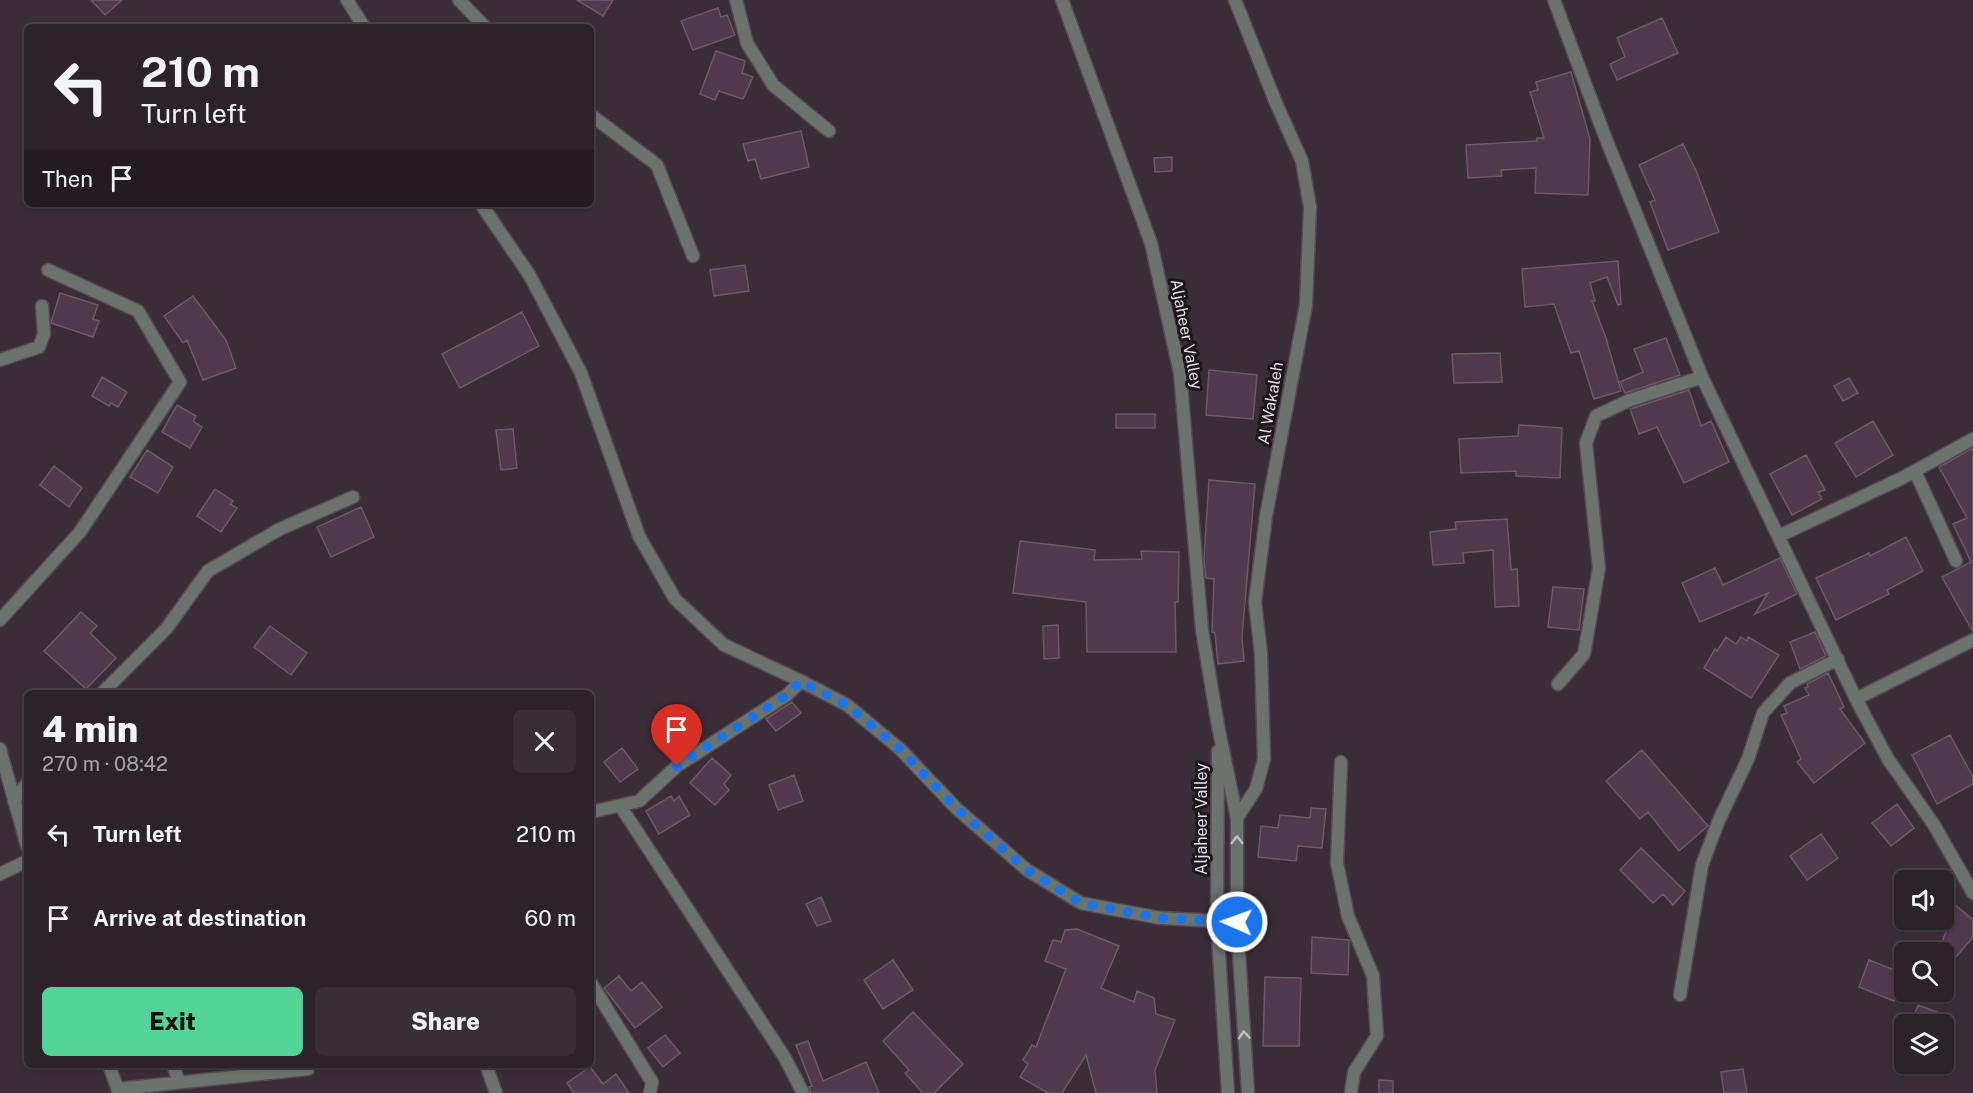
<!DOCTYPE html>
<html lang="en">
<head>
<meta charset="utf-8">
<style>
  body { margin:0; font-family:"Public Sans",sans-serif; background:#382f36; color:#f1f3f6; height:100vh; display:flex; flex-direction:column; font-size:22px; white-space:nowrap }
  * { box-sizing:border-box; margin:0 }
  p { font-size:20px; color:#a6a4a8 }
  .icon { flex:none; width:33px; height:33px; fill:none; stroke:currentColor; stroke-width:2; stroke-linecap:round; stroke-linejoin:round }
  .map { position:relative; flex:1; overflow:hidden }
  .details { position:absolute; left:24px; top:690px; width:570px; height:378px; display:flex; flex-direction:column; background:#2c222a; border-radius:9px; box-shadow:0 2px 4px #0004,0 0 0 2px #483f47 }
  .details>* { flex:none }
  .hud { position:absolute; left:24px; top:24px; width:570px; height:183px; border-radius:9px; box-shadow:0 2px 4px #0004,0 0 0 2px #483f47; background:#2c222a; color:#f1f3f6; overflow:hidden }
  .fabs { position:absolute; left:1894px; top:870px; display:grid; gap:12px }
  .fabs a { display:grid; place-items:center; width:60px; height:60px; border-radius:9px; background:#2c222a; box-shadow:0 2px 4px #0004,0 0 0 2px #483f47; font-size:30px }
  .pin { position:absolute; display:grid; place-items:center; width:51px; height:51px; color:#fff; margin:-62px -26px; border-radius:50% 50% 50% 0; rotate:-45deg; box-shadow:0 0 6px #0007 }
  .pin .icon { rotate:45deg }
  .me { position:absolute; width:66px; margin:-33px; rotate:272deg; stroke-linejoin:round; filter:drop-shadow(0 0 4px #0008) }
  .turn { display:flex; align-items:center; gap:21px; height:126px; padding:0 18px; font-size:27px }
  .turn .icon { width:78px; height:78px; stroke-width:2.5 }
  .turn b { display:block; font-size:42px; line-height:51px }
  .then { display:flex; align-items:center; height:57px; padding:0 18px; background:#0003; gap:12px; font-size:22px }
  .round { display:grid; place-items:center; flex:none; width:63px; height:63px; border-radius:9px; background:#382f36 }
  .summary { display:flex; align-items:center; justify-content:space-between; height:102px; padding:0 18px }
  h1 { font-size:36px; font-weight:800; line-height:45px }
  .cta { display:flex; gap:12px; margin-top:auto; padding:12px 18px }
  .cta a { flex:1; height:69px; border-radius:9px; background:#52d397; color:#111; font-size:24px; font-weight:800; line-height:69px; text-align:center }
  .cta a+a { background:#382f36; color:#f1f3f6 }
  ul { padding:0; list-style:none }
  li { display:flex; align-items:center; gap:18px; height:84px; padding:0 18px }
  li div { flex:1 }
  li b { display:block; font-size:22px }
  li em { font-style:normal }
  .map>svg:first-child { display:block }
  .building { fill:#50384d; stroke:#695a66; stroke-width:1.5 }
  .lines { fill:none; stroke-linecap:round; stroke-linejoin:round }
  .minor-casing { stroke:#564a54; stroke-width:15 }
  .tertiary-casing { stroke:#564a54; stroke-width:15 }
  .minor { stroke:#6b736e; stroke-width:12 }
  .tertiary { stroke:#6b736e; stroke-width:12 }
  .oneway { stroke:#c2bfc3 }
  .route { stroke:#1a73e8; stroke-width:10; stroke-dasharray:0 18 }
  .labels { text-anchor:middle; stroke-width:6; stroke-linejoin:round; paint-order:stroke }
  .street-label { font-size:16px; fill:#e8e0e7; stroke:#1d171c }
</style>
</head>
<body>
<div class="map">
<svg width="1973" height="1093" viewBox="0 0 1973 1093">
  <rect width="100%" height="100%" fill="#3a2d38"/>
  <!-- building -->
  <path class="building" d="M 91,0 L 122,0 L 105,15 Z
    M 577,0 L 613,0 L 603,16 Z
    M 718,8 L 721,17 L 727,15 L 735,35 L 693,50 L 681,21 Z
    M 1662,18 L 1678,53 L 1617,80 L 1610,64 L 1625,57 L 1617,38 Z
    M 716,51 L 745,61 L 742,73 L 753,77 L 743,99 L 719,91 L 715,100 L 700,94 Z
    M 1571,72 L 1590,139 L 1588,195 L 1535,193 L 1536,168 L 1501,170 L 1502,176 L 1468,178 L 1466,145 L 1537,141 L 1537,138 L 1544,138 L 1530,92 L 1538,90 L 1536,82 Z
    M 801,131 L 809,167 L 761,179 L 755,159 L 748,161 L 743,144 Z
    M 1683,144 L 1697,173 L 1719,232 L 1668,250 L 1650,202 L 1655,200 L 1639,165 Z
    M 1172,157 L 1172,171 L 1155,172 L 1154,158 Z
    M 1618,261 L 1621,304 L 1618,305 L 1607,277 L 1590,283 L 1595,301 L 1592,301 L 1606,338 L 1621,391 L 1594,399 L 1579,351 L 1571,353 L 1554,304 L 1525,307 L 1522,269 Z
    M 745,265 L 749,291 L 714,296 L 710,270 Z
    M 60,293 L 98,305 L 93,319 L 99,321 L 93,337 L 51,323 Z
    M 193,296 L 226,340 L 236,368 L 203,380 L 187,340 L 183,343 L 164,316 Z
    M 522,312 L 539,346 L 460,388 L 442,354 Z
    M 1666,338 L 1680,375 L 1625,393 L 1620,382 L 1643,372 L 1634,349 Z
    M 1500,353 L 1502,382 L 1454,383 L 1452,354 Z
    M 1209,370 L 1257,375 L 1253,419 L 1206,415 Z
    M 102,377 L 127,392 L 118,407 L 111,403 L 109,406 L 92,396 Z
    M 1849,378 L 1858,393 L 1843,401 L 1834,386 Z
    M 1689,390 L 1701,426 L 1711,421 L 1729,462 L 1684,483 L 1657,427 L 1639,434 L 1630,409 Z
    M 177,405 L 196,416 L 193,421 L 202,427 L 190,448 L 162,432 Z
    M 1116,414 L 1155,414 L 1155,428 L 1116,428 Z
    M 1873,421 L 1893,455 L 1856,477 L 1835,443 Z
    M 1519,425 L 1562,428 L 1560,478 L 1516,476 L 1516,471 L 1461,473 L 1459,439 L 1518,436 Z
    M 513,429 L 517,468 L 501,470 L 496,430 Z
    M 1973,448 L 1973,632 L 1942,577 L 1971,562 L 1953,524 L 1967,518 L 1939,467 Z
    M 147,450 L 173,467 L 158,493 L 130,477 Z
    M 1806,455 L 1825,490 L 1818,492 L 1822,499 L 1792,515 L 1770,474 Z
    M 54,466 L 82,488 L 69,507 L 40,485 Z
    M 1209,480 L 1255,484 L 1242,637 L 1244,661 L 1218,664 L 1215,633 L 1212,632 L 1214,579 L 1206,578 L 1204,559 Z
    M 215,489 L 233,501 L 230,504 L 237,508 L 221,532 L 197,516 Z
    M 361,507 L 374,537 L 331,557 L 317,527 Z
    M 1507,519 L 1511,570 L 1517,569 L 1519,606 L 1495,607 L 1493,550 L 1463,553 L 1464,563 L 1433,565 L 1430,532 L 1456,529 L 1455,522 Z
    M 1906,537 L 1923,571 L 1887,590 L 1889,594 L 1836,620 L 1816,578 L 1869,553 L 1870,556 Z
    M 1020,541 L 1095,550 L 1094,560 L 1142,559 L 1141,551 L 1179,552 L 1178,602 L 1175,602 L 1176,652 L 1087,652 L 1086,602 L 1013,593 Z
    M 1780,558 L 1797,594 L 1755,614 L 1768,593 L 1700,622 L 1682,583 L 1715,568 L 1723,585 Z
    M 1553,587 L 1584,589 L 1579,630 L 1548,627 Z
    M 81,612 L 97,626 L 90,633 L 116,658 L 86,689 L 44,651 Z
    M 1058,625 L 1059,658 L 1044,659 L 1043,626 Z
    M 270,626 L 307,653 L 291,675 L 254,647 Z
    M 1815,632 L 1826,656 L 1800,669 L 1790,642 Z
    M 1726,637 L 1736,644 L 1741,637 L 1747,641 L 1748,637 L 1779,655 L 1751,698 L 1704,668 L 1715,649 L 1717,651 Z
    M 1828,673 L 1844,707 L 1840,709 L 1865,743 L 1814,783 L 1797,762 L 1801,759 L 1781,715 L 1787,713 L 1784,706 L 1809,695 L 1805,688 L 1808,687 L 1807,684 Z
    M 792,702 L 801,713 L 776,731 L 766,719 Z
    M 1950,735 L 1973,777 L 1973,784 L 1937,804 L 1912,755 Z
    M 622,748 L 638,769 L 620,782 L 604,762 Z
    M 1642,750 L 1708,826 L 1679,851 L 1648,812 L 1640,819 L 1606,781 Z
    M 712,758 L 731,775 L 724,784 L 729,790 L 715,805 L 690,783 Z
    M 794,775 L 803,801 L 778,810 L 769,785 Z
    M 671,796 L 674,801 L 679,796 L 690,815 L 659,834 L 646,811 Z
    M 1897,804 L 1914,828 L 1891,846 L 1872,823 Z
    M 1311,808 L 1326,809 L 1322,848 L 1298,846 L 1296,861 L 1258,857 L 1261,826 L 1278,828 L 1280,815 L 1310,818 Z
    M 1821,834 L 1838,858 L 1807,880 L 1790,856 Z
    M 1641,848 L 1685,891 L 1673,905 L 1663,894 L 1653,903 L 1620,870 Z
    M 821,897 L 831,921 L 817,926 L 806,904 Z
    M 1952,902 L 1973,920 L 1973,937 L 1944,971 L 1944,952 L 1938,952 L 1949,924 L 1937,920 L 1944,920 L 1944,912 Z
    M 1077,929 L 1119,946 L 1101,988 L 1134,1002 L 1137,991 L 1154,998 L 1156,1014 L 1175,1020 L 1155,1070 L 1157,1093 L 1096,1093 L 1086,1055 L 1062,1093 L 1048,1093 L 1020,1077 L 1028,1064 L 1023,1060 L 1032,1045 L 1036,1047 L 1066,969 L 1045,961 L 1053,940 L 1061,942 L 1065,930 Z
    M 1312,937 L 1349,940 L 1348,975 L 1311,973 Z
    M 893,960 L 913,990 L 883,1009 L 864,980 Z
    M 1869,960 L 1904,974 L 1894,1001 L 1859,987 Z
    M 619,976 L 631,991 L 642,982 L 662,1007 L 635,1028 L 604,988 Z
    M 1265,977 L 1301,978 L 1299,1046 L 1263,1046 Z
    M 1918,1005 L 1942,1014 L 1938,1024 L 1911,1024 Z
    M 913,1012 L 963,1064 L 934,1093 L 923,1093 L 905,1073 L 909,1070 L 883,1041 Z
    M 665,1035 L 680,1053 L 663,1067 L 648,1048 Z
    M 808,1041 L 823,1081 L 866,1062 L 879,1093 L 811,1093 L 809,1087 L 812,1086 L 796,1045 Z
    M 590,1067 L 603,1084 L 616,1074 L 629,1093 L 574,1093 L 567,1083 Z
    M 1743,1069 L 1747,1093 L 1724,1093 L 1721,1072 Z
    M 1379,1080 L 1393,1081 L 1393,1093 L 1379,1093 Z"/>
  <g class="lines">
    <defs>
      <path id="minor" d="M 347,0 L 364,27
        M 459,0 L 485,27
        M 736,0 L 747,43 L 773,85 L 829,131
        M 1235,0 L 1276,103 L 1302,161 L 1310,207 L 1306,305 L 1266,516 L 1255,602 L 1261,654 L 1264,759 L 1256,789 L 1237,818
        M 1554,0 L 1604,134 L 1702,377 L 1856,699 L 1888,759 L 1934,825 L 1973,893
        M 591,115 L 657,165 L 693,256
        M 481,204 L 530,276 L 581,373 L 639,536 L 675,599 L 724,645 L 801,681 L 847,705 L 900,749 L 956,808 L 1027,870 L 1081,903 L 1160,918 L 1237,922
        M 0,360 L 39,347 L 44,334 L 42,306
        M 1915,471 L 1956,561
        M 1779,536 L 1902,478 L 1973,439
        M 0,620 L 80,532 L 180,382 L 138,311 L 48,270
        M 1558,684 L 1584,654 L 1599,568 L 1586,443 L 1596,416 L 1630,400 L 1702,377
        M 102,693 L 166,629 L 208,571 L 280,529 L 353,497
        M 1856,699 L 1973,640
        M 0,749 L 27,846
        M 1341,762 L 1337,863 L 1348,916 L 1373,976 L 1377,1036 L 1354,1072 L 1351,1093
        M 14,801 L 27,783
        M 621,807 L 785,1058 L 803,1093
        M 591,812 L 639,801 L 677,766 L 787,695 L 801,681
        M 0,874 L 27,861
        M 591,983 L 652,1082 L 650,1093
        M 1680,995 L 1702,865 L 1719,820 L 1748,759 L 1763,713 L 1790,683 L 1838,659
        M 109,1065 L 119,1093
        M 173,1065 L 179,1082
        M 486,1065 L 496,1093
        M 118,1089 L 308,1069"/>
      <path id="tertiary" d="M 1062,0 L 1151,243 L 1180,373 L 1202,630 L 1218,726 L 1237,818 L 1237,922 L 1248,1093
        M 1218,751 L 1217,922 L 1228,1093"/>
    </defs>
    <!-- minor casing -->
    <use href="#minor" class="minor-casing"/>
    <!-- tertiary casing -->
    <use href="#tertiary" class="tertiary-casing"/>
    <!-- minor -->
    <use href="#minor" class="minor"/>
    <!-- tertiary -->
    <use href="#tertiary" class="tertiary"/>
  </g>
  <!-- one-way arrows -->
  <defs><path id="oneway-chevron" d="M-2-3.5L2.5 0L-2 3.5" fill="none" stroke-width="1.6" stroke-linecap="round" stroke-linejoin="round" transform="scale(1.5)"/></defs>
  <g class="oneway">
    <use href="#oneway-chevron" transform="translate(1237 840) rotate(-90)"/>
    <use href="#oneway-chevron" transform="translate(1244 1035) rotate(-94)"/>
  </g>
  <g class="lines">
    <!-- route -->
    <path class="route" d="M 677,766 L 787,695 L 801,681 L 847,705 L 900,749 L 956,808 L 1027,870 L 1081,903 L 1160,918 L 1237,922"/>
  </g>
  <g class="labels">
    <!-- street labels -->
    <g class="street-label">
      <text transform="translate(1187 334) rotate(79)" y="6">Aljaheer Valley</text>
      <text transform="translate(1270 403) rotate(-80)" y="6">Al Wakaleh</text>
      <text transform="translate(1201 819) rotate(-90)" y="6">Aljaheer Valley</text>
    </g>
  </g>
</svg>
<div class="fabs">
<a><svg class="icon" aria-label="sound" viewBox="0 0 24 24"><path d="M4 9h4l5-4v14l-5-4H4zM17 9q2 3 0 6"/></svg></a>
<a><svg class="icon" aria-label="search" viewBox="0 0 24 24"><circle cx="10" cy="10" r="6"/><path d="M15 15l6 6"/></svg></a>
<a><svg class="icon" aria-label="layers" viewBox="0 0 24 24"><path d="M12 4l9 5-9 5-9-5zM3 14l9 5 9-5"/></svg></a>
</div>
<div class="pin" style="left:677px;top:766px;background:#d93025"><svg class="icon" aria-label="arrive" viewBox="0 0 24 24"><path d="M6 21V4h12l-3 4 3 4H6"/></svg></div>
<svg class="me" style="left:1237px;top:922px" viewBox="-20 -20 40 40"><circle r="17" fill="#1a73e8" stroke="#fff" stroke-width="3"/><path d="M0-11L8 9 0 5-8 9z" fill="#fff"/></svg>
<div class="hud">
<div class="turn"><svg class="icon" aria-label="left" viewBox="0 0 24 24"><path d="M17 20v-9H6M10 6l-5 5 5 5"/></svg><div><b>210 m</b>Turn left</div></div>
<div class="then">Then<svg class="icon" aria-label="arrive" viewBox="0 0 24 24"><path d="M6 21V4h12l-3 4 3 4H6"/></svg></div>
</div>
<section class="details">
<div class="summary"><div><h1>4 min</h1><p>270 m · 08:42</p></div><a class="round"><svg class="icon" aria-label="close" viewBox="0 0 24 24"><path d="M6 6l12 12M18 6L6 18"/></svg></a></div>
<ul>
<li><svg class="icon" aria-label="left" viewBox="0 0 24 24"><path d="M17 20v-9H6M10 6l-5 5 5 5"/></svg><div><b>Turn left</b></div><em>210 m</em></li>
<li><svg class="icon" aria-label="arrive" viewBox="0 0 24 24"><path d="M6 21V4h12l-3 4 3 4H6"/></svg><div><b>Arrive at destination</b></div><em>60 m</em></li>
</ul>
<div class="cta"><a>Exit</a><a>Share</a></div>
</section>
</div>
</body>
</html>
